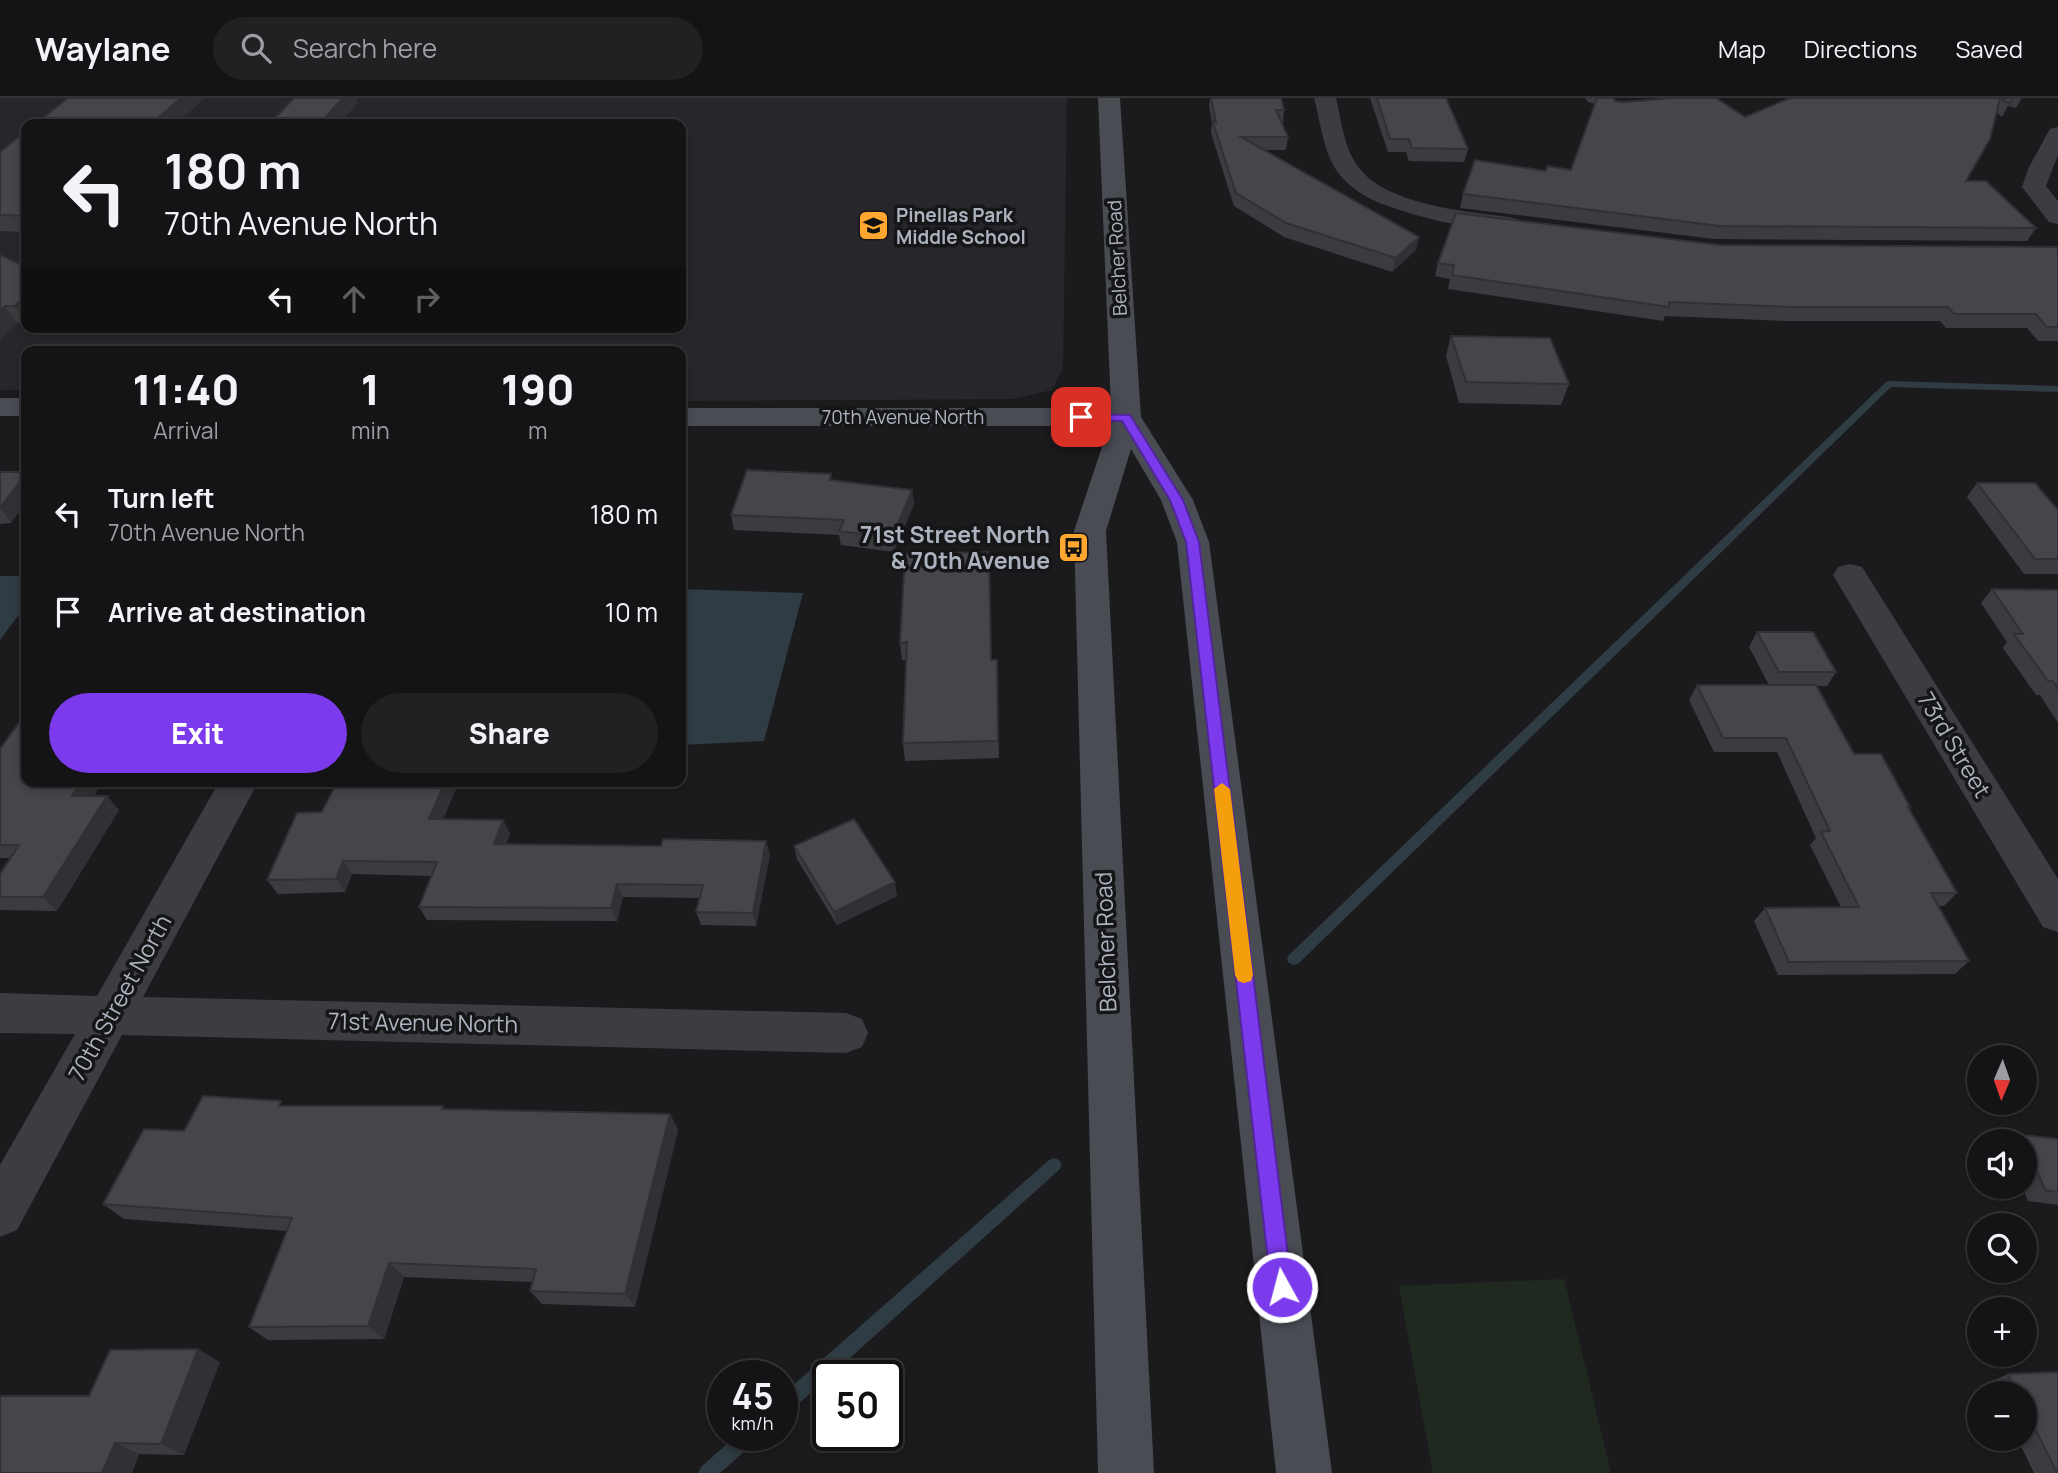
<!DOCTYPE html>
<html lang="en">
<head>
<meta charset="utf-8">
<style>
  body { margin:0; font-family:Manrope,sans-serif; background:#212123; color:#f1f3f6; height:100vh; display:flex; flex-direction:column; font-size:26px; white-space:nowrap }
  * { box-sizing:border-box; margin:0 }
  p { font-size:23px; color:#9d9ea1 }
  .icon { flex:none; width:38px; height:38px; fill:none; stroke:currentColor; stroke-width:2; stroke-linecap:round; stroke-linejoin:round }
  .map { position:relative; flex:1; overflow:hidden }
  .sheet { position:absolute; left:21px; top:248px; width:665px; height:441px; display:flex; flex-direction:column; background:#141416; border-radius:14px; box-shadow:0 4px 10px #0003,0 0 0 2px #333335 }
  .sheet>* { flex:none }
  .top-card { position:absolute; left:21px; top:21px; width:665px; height:214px; border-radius:14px; box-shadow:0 4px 10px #0003,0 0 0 2px #333335; background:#141416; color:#f1f3f6; overflow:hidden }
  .needle { width:46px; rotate:182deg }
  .buttons { position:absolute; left:1967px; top:947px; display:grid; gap:14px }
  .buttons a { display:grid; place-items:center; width:70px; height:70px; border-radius:50%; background:#141416; box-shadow:0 4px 10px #0003,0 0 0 2px #333335; font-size:35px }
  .speed { position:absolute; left:707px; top:1262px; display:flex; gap:14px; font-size:35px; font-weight:700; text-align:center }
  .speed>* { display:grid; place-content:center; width:91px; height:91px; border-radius:50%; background:#141416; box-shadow:0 4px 10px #0003,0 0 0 2px #333335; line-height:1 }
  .speed small { font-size:18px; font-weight:400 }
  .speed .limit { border:4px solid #111; border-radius:10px; background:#fff; color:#111 }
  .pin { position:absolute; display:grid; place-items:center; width:60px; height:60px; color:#fff; margin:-30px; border-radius:14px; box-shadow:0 4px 10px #0006 }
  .me { position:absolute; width:77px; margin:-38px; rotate:353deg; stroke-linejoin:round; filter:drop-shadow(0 0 5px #0008) }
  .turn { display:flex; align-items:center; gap:24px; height:147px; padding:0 28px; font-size:32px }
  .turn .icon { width:91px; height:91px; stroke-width:2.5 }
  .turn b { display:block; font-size:49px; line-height:60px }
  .lanes { display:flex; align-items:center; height:66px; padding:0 28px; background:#0003; justify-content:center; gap:35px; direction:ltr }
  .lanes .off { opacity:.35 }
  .eta { display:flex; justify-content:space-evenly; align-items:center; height:119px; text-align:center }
  .eta b { font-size:42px; font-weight:800; line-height:49px }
  .primary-button { display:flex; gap:14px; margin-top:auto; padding:14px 28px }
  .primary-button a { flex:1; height:80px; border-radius:42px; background:#7c3aed; color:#fff; font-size:28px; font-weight:800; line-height:80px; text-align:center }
  .primary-button a+a { background:#212123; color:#f1f3f6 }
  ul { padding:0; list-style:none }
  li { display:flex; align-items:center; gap:21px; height:98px; padding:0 28px }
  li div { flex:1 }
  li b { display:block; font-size:26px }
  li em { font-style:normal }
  header { display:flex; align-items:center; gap:42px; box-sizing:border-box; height:98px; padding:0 35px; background:#141416; border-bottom:2px solid #333335 }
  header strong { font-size:33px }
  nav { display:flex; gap:38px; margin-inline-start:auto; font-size:24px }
  .search { width:490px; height:63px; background:#212123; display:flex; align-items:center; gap:18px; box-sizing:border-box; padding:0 24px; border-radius:38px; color:#9d9ea1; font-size:26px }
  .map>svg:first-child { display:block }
  .built { fill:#27272b; fill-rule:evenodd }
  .green { fill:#202920 }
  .water { fill:#2f3c43 }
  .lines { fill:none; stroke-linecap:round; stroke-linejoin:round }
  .stream { fill:#2f3c43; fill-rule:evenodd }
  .street { fill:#3b3d43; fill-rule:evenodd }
  .secondary { fill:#494c53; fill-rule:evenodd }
  .wall { fill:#3b3c40 }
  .shaded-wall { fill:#303134 }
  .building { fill:#45464b; stroke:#303134; stroke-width:2 }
  .route { fill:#7c3aed; stroke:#51269a; stroke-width:2 }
  .slow { fill:#f59e0b }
  .labels { text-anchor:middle; stroke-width:7; stroke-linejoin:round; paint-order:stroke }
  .far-poi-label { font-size:19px; font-weight:bold; fill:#acb3be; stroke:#161619; text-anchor:start }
  .far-street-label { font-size:19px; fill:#acb3be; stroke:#161619 }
  .poi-label { font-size:23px; font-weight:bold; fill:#acb3be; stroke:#161619; text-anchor:end }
  .street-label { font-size:23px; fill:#acb3be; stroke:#161619 }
</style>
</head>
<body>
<header>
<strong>Waylane</strong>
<div class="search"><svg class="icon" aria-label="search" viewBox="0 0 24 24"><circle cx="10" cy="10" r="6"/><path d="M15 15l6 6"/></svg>Search here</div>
<nav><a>Map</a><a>Directions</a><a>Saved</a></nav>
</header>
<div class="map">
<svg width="2058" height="1375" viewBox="0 0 2058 1375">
  <rect width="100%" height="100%" fill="#1b1b1d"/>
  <!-- built -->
  <path class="built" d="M 0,0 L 1067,0 L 1063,270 L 1052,292 L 1013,301 L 681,303 L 681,254 L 26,254 L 26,292 L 0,292 ZM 26,26 L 681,26 L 681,229 L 26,229 Z"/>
  <!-- green -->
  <path class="green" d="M 1564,1181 L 1611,1375 L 1433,1375 L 1399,1188 Z"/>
  <!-- water -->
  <path class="water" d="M 0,478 L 26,478 L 26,507 L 0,542 Z
    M 681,491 L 803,495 L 764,643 L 681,647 Z"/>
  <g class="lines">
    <!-- stream -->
    <path class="stream" d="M 1889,283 L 2058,288 L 2058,294 L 1891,289 L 1299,865 L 1294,867 L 1289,865 L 1287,861 L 1289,857 L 1886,284 Z
      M 1054,1060 L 1059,1062 L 1062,1067 L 1059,1072 L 830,1278 L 828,1278 L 828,1280 L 788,1315 L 782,1318 L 782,1297 L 1049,1062 Z
      M 737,1337 L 759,1337 L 756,1343 L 720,1375 L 698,1375 L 701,1369 Z"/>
    <!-- street -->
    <path class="street" d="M 1314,0 L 1336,0 C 1341,21 1344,49 1357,67 C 1384,107 1464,113 1508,119 L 1517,121 L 1520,126 L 1517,131 C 1488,138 1397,115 1369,100 C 1358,94 1348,87 1340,77 C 1323,56 1321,25 1314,0 Z
      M 2058,29 L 2058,57 L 2046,88 L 2058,103 L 2058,126 L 2049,124 L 2022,89 L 2028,71 L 2047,36 L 2050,31 Z
      M 1850,466 L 1862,469 L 2058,781 L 2058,834 L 2043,829 L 1833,477 L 1838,469 Z
      M 219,684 L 258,684 L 143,899 L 846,915 L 862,921 L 868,935 L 862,949 L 846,955 L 122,937 L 17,1132 L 0,1139 L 0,1067 L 75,936 L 0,935 L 0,895 L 97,898 Z"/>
    <!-- secondary -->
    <path class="secondary" d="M 1098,0 L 1120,0 L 1141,319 L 1193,402 L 1209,444 L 1332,1375 L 1276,1375 L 1177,444 L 1161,402 L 1131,351 L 1106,433 L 1154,1375 L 1098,1375 L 1074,433 L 1109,328 L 681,328 L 681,310 L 1111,310 Z
      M 0,300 L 26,300 L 26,318 L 0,318 Z"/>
  </g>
  <!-- wall -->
  <path class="wall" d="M 1210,0 L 1281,0 L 1284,12 L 1283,25 L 1282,25 L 1288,39 L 1286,52 L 1264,52 L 1419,139 L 1416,152 L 1392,174 L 1284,139 L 1234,108 L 1211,35 L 1212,24 L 1209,8 Z
    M 1370,0 L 1446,0 L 1468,51 L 1464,64 L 1409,63 L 1406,54 L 1388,54 Z
    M 1585,0 L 1620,0 L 1613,0 L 1615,3 L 1745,19 L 1790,0 L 2022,0 L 2016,10 L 2008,8 L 2002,19 L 1996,14 L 1966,83 L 2036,130 L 2027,143 L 1714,141 L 1460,110 L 1463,96 L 1545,73 L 1571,72 L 1595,6 L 1588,4 Z
    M 26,33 L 26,134 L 0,133 L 0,54 Z
    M 1720,147 L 2058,151 L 2058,243 L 2038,243 L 2027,230 L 1946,230 L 1940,223 L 1785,223 L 1665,218 L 1663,223 L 1448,191 L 1450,181 L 1435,178 L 1438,165 Z
    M 0,157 L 26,169 L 26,225 L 17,225 L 0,241 Z
    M 1451,238 L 1569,286 L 1561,307 L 1459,305 L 1446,258 Z
    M 0,374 L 11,425 L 0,426 Z
    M 832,382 L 912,392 L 914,406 L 894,454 L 841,447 L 839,437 L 734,432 L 731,417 Z
    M 1977,385 L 2058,412 L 2058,476 L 2024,476 L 1967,399 Z
    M 905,456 L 991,562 L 997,562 L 999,660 L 905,663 L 903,645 L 906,562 L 902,562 L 900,545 Z
    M 1992,491 L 2058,492 L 2058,625 L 2040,597 L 2036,597 L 2003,550 L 2007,544 L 1981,505 Z
    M 1757,534 L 1836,574 L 1827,588 L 1816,588 L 1854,656 L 1910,709 L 1909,711 L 1957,795 L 1944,808 L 1938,808 L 1969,863 L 1955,876 L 1778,877 L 1754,823 L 1765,810 L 1841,809 L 1810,747 L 1816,740 L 1777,654 L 1714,654 L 1689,602 L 1697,587 L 1769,587 L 1749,549 Z
    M 0,651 L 26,684 L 103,684 L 94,698 L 119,712 L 57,813 L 0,812 L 0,776 L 11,760 L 0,760 Z
    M 459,684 L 443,721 L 503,722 L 510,736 L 506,746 L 770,757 L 756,828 L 701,827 L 696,814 L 699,800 L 623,799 L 617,823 L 427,822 L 419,809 L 431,778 L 352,776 L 345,794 L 278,796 L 267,782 L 322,714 Z
    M 794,748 L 897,798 L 837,827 L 797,761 Z
    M 286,1008 L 443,1008 L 445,1011 L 670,1016 L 678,1032 L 635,1209 L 542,1206 L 530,1193 L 532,1184 L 404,1179 L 384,1241 L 268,1242 L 249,1229 L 287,1133 L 124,1121 L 103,1106 L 184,1033 Z
    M 2022,1037 L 2058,1041 L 2058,1107 L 2028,1103 L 2022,1088 L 2025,1088 L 2025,1043 L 2013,1043 Z
    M 220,1264 L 184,1357 L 139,1356 L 132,1375 L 0,1375 L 89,1298 Z
    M 2058,1274 L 2058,1375 L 2034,1375 L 2017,1340 L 2025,1340 L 2025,1295 L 1995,1295 L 1990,1284 L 2008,1276 Z"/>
  <!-- shaded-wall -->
  <path class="shaded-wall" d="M 181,0 L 205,0 L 176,26 L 151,26 Z
    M 343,0 L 356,0 L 358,5 L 339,26 L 319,26 Z
    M 1419,139 L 1416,152 L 1392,174 L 1396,160 Z
    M 26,197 L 26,224 L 15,208 Z
    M 5,208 L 17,225 L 0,241 L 0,213 Z
    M 26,376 L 26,405 L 11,425 L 0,410 Z
    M 912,392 L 914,406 L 894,454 L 892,440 Z
    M 81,684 L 103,684 L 85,712 L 72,698 Z
    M 445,684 L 459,684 L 437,735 L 429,721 Z
    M 107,698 L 119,712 L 57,813 L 43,799 Z
    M 503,722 L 510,736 L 501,760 L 494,746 Z
    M 766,743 L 770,757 L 756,828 L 753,815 Z
    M 343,763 L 352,776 L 345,794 L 336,781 Z
    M 895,784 L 897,798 L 837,827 L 834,814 Z
    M 617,786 L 623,799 L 617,823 L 611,810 Z
    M 670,1016 L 678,1032 L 635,1209 L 625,1196 Z
    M 389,1165 L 404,1179 L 384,1241 L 368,1228 Z
    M 198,1251 L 220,1264 L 184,1357 L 161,1346 Z
    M 115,1345 L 139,1356 L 132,1375 L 102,1375 Z"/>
  <!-- building -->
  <path class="building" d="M 68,0 L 181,0 L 151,26 L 35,26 Z
    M 294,0 L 343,0 L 319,26 L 269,26 Z
    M 1211,0 L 1281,0 L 1284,12 L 1276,12 L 1288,39 L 1241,39 L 1419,139 L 1396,160 L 1286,125 L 1236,95 L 1212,22 L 1216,25 Z
    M 1377,0 L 1446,0 L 1468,51 L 1412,50 L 1409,41 L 1390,41 Z
    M 1597,0 L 1613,0 L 1615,3 L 1624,4 L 1674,0 L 1716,0 L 1745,19 L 1790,0 L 2000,0 L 1990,41 L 1966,83 L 1986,83 L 2036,130 L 1720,128 L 1463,96 L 1475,62 L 1546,73 L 1547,68 L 1571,72 Z
    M 2002,0 L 2013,0 L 2009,6 Z
    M 26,33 L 26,118 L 0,117 L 0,54 Z
    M 1456,115 L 1720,147 L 2056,149 L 2058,151 L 2058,229 L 2047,229 L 2036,216 L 1954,216 L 1948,209 L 1792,209 L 1669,204 L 1669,209 L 1452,177 L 1454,167 L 1438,165 Z
    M 0,157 L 26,169 L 26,197 L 15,208 L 5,208 L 0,213 Z
    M 1451,238 L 1550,240 L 1569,286 L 1466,284 Z
    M 747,372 L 831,376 L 830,382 L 912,392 L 892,440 L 839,433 L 844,422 L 731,417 Z
    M 0,374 L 26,374 L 26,376 L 0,410 Z
    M 1977,385 L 2035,385 L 2058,412 L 2058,461 L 2035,461 Z
    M 989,454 L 991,562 L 997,562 L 998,643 L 903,645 L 907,544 L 900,545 L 905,456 Z
    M 1992,491 L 2058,492 L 2058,591 L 2053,583 L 2048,583 L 2014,536 L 2023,536 Z
    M 1757,534 L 1813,534 L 1836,574 L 1779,574 Z
    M 1697,587 L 1816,587 L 1854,656 L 1881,656 L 1910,709 L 1908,709 L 1957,795 L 1931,795 L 1969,863 L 1789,864 L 1765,810 L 1859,809 L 1821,734 L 1830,733 L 1786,640 L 1723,640 Z
    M 26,615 L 26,684 L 81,684 L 72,698 L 107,698 L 43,799 L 0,799 L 0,776 L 19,747 L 0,747 L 0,651 Z
    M 337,684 L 445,684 L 429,721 L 503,722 L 494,746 L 661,748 L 663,741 L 766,743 L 753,815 L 696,814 L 703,787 L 617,786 L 611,810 L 419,809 L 437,764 L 343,763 L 336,781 L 267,782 L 297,715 L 322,714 Z
    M 854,721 L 895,784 L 834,814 L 794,748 Z
    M 203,998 L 281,1003 L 279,1008 L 443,1008 L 442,1011 L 670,1016 L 625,1196 L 530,1193 L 536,1171 L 389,1165 L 368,1228 L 249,1229 L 292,1120 L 103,1106 L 144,1031 L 184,1033 Z
    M 2022,1037 L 2058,1041 L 2058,1094 L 2045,1092 Z
    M 198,1251 L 161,1346 L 115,1345 L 102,1375 L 0,1375 L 0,1298 L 89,1298 L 110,1252 Z
    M 2058,1274 L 2058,1375 L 2057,1375 L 2025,1310 L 2025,1295 L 2017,1295 L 2008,1276 Z"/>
  <!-- route -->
  <path class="route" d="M 1081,316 L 1130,317 L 1183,402 L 1199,444 L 1292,1189 L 1289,1196 L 1282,1200 L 1274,1196 L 1271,1189 L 1186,444 L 1170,402 L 1122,323 L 1077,322 L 1077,317 Z"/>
  <!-- slow -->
  <path class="slow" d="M 1222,685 L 1230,691 L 1253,877 L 1251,883 L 1244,885 L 1238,883 L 1235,877 L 1214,691 Z"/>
  <!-- icons -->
  <defs>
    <symbol id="school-square" viewBox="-11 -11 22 22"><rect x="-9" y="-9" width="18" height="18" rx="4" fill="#ffa731" stroke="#161619"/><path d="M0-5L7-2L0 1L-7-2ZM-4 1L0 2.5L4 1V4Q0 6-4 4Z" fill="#111"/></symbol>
    <symbol id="bus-square" viewBox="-11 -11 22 22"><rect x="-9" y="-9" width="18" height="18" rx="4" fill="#ffa731" stroke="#161619"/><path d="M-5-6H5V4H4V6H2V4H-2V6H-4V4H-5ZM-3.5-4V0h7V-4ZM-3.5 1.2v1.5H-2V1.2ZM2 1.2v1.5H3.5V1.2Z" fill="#111"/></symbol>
  </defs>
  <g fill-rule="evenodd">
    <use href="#school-square" x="856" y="110" width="35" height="35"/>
    <use href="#bus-square" x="1056" y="432" width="35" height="35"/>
  </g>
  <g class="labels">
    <!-- far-poi labels -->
    <g class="far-poi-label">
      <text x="896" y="124">Pinellas Park<tspan x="896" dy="22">Middle School</tspan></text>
    </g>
    <!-- far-street labels -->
    <g class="far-street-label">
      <text transform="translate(1117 160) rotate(-93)" y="7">Belcher Road</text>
      <text x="903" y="326">70th Avenue North</text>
    </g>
    <!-- poi labels -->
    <g class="poi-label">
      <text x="1050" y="445">71st Street North<tspan x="1050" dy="26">&amp; 70th Avenue</tspan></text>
    </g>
    <!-- street labels -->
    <g class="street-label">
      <text transform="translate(1954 647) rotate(59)" y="8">73rd Street</text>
      <text transform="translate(1106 844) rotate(-92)" y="8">Belcher Road</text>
      <text transform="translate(120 900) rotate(-61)" y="8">70th Street North</text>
      <text transform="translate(423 925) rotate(1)" y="8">71st Avenue North</text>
    </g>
  </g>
</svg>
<div class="buttons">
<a><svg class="needle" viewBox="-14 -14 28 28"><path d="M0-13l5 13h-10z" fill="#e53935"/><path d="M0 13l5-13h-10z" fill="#9d9ea1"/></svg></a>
<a><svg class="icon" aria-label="sound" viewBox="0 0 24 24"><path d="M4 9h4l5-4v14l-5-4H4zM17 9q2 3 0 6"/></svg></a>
<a><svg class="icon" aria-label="search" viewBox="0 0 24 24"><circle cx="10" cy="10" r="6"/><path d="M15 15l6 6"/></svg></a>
<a>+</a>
<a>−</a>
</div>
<div class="speed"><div>45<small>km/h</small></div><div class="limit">50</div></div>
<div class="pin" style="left:1081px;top:319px;background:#d93025"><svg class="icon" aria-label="arrive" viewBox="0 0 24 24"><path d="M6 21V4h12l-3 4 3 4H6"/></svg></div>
<svg class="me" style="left:1282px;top:1189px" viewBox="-20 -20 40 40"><circle r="17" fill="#7c3aed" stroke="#fff" stroke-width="3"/><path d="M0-11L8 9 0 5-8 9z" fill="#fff"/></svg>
<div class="top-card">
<div class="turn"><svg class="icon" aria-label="left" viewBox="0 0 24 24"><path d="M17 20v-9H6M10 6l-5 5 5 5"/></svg><div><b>180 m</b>70th Avenue North</div></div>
<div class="lanes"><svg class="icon" aria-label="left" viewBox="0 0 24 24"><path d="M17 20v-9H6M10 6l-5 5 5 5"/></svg><svg class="icon off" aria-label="ahead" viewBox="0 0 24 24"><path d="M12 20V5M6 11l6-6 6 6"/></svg><svg class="icon off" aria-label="right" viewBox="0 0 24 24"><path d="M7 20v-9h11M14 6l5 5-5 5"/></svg></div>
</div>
<section class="sheet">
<div class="eta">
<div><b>11:40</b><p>Arrival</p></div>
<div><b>1</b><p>min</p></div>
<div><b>190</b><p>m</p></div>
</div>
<ul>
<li><svg class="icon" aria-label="left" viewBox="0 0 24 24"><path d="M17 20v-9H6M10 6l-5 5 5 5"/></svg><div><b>Turn left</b><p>70th Avenue North</p></div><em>180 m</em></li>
<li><svg class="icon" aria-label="arrive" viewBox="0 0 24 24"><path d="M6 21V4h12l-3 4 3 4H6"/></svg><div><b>Arrive at destination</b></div><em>10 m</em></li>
</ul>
<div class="primary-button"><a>Exit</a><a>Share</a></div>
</section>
</div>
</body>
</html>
